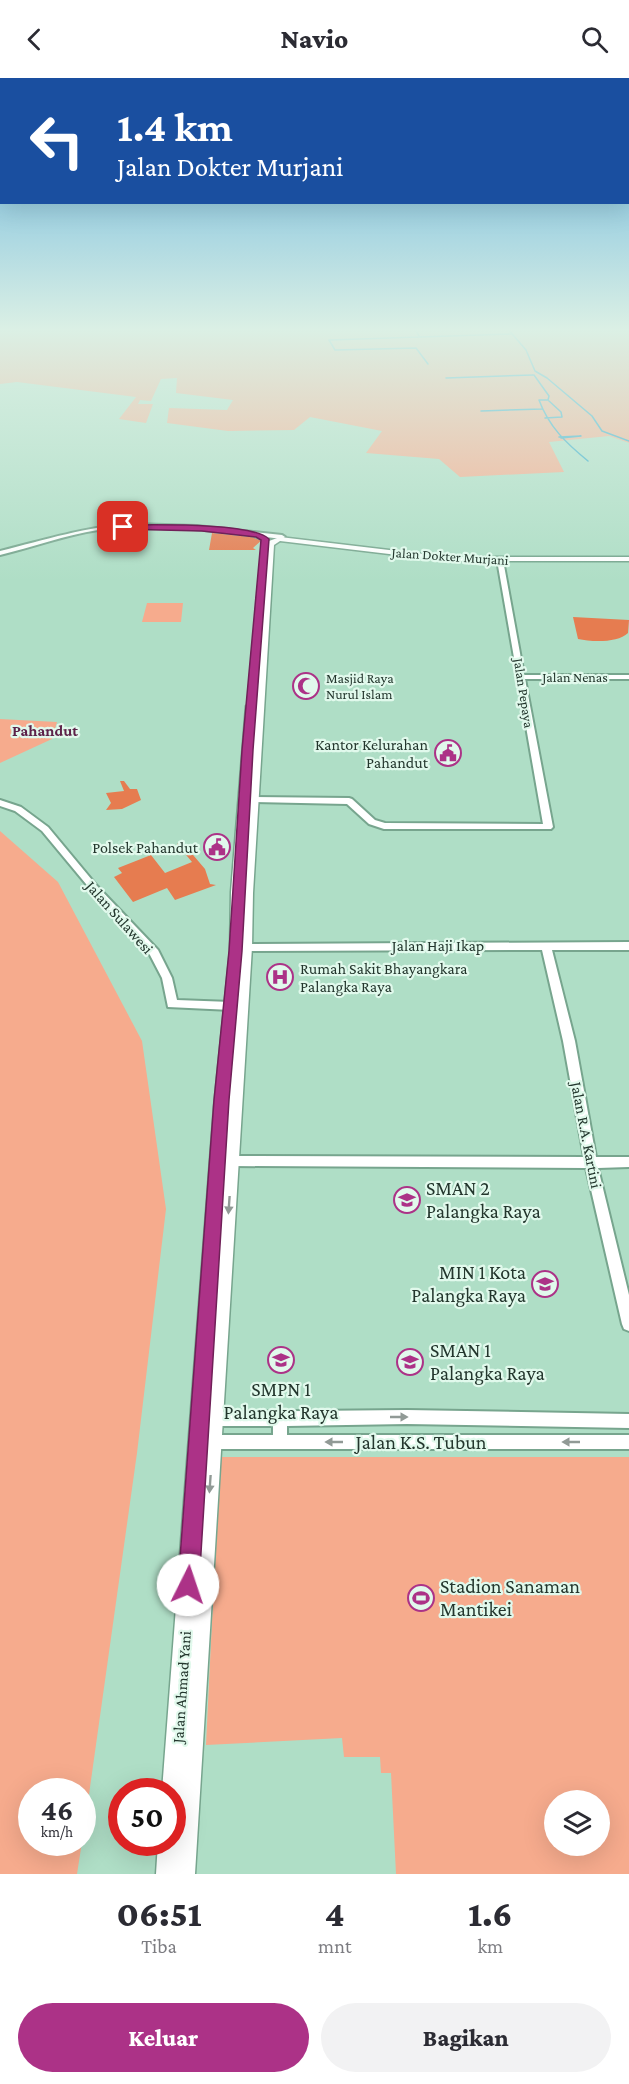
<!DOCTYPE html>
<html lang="id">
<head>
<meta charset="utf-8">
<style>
  body { margin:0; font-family:"Crimson Pro",serif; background:#f2f2f3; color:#2b2b33; height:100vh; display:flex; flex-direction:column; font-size:22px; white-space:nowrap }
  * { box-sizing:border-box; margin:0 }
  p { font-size:20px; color:#7c7c81 }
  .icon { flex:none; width:33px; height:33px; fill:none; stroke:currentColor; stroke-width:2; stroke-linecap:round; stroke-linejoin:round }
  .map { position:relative; height:1796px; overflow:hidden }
  .side { display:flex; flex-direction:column; background:#fff; flex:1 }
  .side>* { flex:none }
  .top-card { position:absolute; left:0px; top:0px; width:630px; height:126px; box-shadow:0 6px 24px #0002; background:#1a4fa0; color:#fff; overflow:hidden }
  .fabs { position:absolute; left:544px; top:1712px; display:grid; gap:12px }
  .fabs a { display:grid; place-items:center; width:66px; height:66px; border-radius:50%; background:#fff; box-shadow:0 6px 24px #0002; font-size:30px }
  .speed { position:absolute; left:18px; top:1700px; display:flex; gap:12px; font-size:30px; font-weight:700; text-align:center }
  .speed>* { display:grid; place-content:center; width:78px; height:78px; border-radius:50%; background:#fff; box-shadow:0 6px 24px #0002; line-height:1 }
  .speed small { font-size:15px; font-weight:400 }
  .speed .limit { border:9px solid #d22; background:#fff; color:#111 }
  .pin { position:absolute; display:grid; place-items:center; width:51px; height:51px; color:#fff; margin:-26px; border-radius:12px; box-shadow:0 3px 9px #0006 }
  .me { position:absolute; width:66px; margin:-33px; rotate:4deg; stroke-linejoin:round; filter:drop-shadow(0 0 4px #0008) }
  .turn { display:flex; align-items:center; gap:21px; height:126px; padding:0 18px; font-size:27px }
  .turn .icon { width:78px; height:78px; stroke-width:2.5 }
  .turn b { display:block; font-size:42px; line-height:51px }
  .eta { display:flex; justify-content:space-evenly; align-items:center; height:102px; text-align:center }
  .eta b { font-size:36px; font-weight:800; line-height:42px }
  .cta { display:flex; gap:12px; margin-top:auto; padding:12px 18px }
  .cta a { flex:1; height:69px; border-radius:36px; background:#ac3287; color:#fff; font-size:24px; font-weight:800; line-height:69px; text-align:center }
  .cta a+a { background:#f2f2f3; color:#2b2b33 }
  header { display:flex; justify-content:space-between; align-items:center; height:78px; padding:0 18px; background:#fff; font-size:27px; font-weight:800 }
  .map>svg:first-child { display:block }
  .green { fill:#f6ab8d; fill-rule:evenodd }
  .forest { fill:#e67c50 }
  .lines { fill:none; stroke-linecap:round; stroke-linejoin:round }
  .stream { stroke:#2ba7ca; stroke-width:1.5 }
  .tertiary-casing { stroke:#77a58e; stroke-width:4 }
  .secondary-casing { stroke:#77a58e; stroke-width:3 }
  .tertiary { fill:#fff; fill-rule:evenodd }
  .secondary { fill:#fff; fill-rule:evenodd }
  .oneway { fill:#919a96 }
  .route { fill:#ac3287; stroke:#702058; stroke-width:1.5 }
  .labels { text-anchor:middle; stroke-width:4.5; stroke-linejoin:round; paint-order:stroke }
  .far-street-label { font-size:14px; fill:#23362d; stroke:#e1f9ec }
  .far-poi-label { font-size:14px; fill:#23362d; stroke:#e1f9ec; text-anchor:start }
  .far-quarter-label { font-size:16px; font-weight:bold; fill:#5d2249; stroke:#e1f9ec }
  .poi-label { font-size:16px; fill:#23362d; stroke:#e1f9ec; text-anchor:end }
  .street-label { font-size:16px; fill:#23362d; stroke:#e1f9ec }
  .near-poi-label { font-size:20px; fill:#23362d; stroke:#e1f9ec; text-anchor:start }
  .near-street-label { font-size:20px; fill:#23362d; stroke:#e1f9ec }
</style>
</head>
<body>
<header><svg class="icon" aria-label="back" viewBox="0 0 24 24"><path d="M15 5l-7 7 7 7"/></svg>Navio<svg class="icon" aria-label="search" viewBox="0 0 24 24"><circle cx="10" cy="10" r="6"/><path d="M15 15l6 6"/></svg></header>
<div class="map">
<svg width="629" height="1796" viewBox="0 0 629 1796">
  <rect width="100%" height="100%" fill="#afdec6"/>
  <!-- green -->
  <path class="green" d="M 0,251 L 629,251 L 629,365 L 609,358 L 549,364 L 564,394 L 460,399 L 439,381 L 366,375 L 382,353 L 310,339 L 294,352 L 228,353 L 167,345 L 169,330 L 227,332 L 233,322 L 176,315 L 177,300 L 161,301 L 151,323 L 140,322 L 138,326 L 153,326 L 146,345 L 119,341 L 136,319 L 17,304 L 0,306 Z
    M 147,525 L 183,525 L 181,544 L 142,544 Z
    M 0,641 L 57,644 L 52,661 L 0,685 Z
    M 0,753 L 58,804 L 142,963 L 166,1131 L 137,1375 L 83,1759 L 82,1713 L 32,1713 L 32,1764 L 82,1764 L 77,1796 L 0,1796 Z
    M 220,1379 L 629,1379 L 629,1796 L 396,1796 L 391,1695 L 381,1695 L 380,1679 L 344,1679 L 342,1660 L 206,1667 ZM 555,1722 L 600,1722 L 600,1767 L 555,1767 Z"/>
  <!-- forest -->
  <path class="forest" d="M 212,455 L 260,460 L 262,462 L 253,470 L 256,472 L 209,472 Z
    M 573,539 L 629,542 L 628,555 C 618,565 592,564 578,561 Z
    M 120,703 L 124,703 L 130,711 L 137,711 L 141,722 L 122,731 L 106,732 L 111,725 L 106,715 L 124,713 Z
    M 182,764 L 205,791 L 210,806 L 216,807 L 175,822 L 167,810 L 133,824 L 114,799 L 122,795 L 118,790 L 151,777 L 165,795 L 192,784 L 177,766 Z"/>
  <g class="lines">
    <!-- stream -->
    <path class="stream" d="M 415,251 L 419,258
      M 508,251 L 526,272 L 535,293 L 547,300 L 592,338 L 602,353 L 629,363
      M 428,286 L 416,270 L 335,272 L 329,262 L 511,256
      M 534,297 L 549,318 L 548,322 L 539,322 C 549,349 566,365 588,383
      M 446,300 L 533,297
      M 481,333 L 542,331
      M 545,340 L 562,339 L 561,334 L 549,323
      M 559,359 L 581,358 L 561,360"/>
    <defs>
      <path id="tertiary" d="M 133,446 L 197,448 L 282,457 L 285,459 L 282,461 C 222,454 159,444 98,452 C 65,457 33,469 0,477 L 0,473 C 45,462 87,448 133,446 Z
        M 500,480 L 503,482 L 524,597 L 629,597 L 629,601 L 525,601 L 553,749 L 551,751 L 384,751 L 369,746 L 347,726 L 250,724 L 249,722 L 253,719 L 349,720 L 352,721 L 375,742 L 385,745 L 543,746 L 497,482 Z
        M 0,722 L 21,729 L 48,749 L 97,808 L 158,872 L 172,900 L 177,922 L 231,924 L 235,925 L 236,928 L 235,931 L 231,932 L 168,929 L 162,900 L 150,877 L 91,812 L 42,753 L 15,733 L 0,728 Z
        M 629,864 L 629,872 L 552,872 L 575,963 L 596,1079 L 629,1079 L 629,1089 L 598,1090 L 629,1217 L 629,1253 L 624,1251 L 622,1246 L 586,1090 L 232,1088 L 228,1087 L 226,1083 L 228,1079 L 232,1078 L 584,1079 L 563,963 L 542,872 L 246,873 L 242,872 L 241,869 L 242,866 Z
        M 407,1332 L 629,1336 L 629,1350 L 407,1346 L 287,1348 L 287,1357 L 629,1357 L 629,1371 L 213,1371 L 208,1369 L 206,1364 L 208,1359 L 213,1357 L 273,1357 L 273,1348 L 214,1348 L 209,1346 L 207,1341 L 209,1336 L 214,1334 Z"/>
      <path id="secondary" d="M 255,455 L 268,458 L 269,463 L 280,459 L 448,479 L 629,479 L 629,483 L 448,483 L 280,463 L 274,467 L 253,815 L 252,869 L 195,1796 L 156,1796 L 158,1764 L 172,1764 L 172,1755 L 176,1756 L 178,1730 L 172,1732 L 172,1713 L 162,1713 L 214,1029 L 230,873 L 231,814 L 246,628 L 251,625 L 255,627 L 266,466 L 262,466 L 261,461 L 255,459 Z"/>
    </defs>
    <!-- tertiary casing -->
    <use href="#tertiary" class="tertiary-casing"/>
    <!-- secondary casing -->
    <use href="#secondary" class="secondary-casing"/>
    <!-- tertiary -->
    <use href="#tertiary" class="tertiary"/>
    <!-- secondary -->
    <use href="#secondary" class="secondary"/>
  </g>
  <!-- one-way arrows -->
  <defs><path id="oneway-solid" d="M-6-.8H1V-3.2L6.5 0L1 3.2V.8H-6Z" transform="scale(1.5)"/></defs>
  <g class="oneway">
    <use href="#oneway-solid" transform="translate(229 1127) rotate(94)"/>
    <use href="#oneway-solid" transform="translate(399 1339)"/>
    <use href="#oneway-solid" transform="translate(334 1364) rotate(-180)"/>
    <use href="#oneway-solid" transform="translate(571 1364) rotate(-180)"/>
    <use href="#oneway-solid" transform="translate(210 1406) rotate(94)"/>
  </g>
  <!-- sky -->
  <linearGradient id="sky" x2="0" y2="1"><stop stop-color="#5cafdc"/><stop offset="0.5" stop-color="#dbf0e5"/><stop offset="1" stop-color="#dbf0e5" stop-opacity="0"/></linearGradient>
  <rect width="629" height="503" fill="url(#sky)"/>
  <!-- route -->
  <path class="route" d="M 123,447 C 152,447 251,444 269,461 L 253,672 L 242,873 L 229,1022 L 199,1507 L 196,1515 L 188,1518 L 181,1515 L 178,1507 L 214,1022 L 229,873 L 242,672 L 261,462 L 256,459 L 202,453 L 120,451 L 119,449 Z"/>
  <!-- icons -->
  <defs>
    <symbol id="mosque-ring" viewBox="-11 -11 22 22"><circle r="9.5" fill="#e1f9ec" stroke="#ac3287" stroke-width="1.5"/><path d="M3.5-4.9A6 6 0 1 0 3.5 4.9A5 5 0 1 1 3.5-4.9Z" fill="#ac3287"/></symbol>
    <symbol id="civic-ring" viewBox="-11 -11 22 22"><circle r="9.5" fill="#e1f9ec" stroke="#ac3287" stroke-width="1.5"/><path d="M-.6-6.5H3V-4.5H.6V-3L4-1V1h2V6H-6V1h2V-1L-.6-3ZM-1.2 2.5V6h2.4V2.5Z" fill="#ac3287"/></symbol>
    <symbol id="hospital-ring" viewBox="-11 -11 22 22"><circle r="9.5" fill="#e1f9ec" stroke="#ac3287" stroke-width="1.5"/><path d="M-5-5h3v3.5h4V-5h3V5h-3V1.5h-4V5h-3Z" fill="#ac3287"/></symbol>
    <symbol id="school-ring" viewBox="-11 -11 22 22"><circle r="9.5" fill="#e1f9ec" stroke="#ac3287" stroke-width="1.5"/><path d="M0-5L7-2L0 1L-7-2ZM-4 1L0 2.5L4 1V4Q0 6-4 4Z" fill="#ac3287"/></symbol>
    <symbol id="stadium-ring" viewBox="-11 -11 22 22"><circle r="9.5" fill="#e1f9ec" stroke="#ac3287" stroke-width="1.5"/><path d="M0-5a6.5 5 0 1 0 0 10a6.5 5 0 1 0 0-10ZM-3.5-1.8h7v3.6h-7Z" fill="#ac3287"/></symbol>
  </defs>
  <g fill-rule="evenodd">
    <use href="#mosque-ring" x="291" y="593" width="30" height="30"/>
    <use href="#civic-ring" x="433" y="660" width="30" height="30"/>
    <use href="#civic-ring" x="202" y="754" width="30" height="30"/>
    <use href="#hospital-ring" x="265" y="884" width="30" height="30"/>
    <use href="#school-ring" x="392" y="1107" width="30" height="30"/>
    <use href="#school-ring" x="530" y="1191" width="30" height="30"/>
    <use href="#school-ring" x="266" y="1267" width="30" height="30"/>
    <use href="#school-ring" x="395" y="1269" width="30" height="30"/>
    <use href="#stadium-ring" x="406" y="1505" width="30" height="30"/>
  </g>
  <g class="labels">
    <!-- far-street labels -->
    <g class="far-street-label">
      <text transform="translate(450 478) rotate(4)" y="5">Jalan Dokter Murjani</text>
      <text x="575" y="604">Jalan Nenas</text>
      <text transform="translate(524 615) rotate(81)" y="5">Jalan Pepaya</text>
    </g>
    <!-- far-poi labels -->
    <g class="far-poi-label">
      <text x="326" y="605">Masjid Raya<tspan x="326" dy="16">Nurul Islam</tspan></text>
    </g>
    <!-- far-quarter labels -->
    <g class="far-quarter-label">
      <text x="45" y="658">Pahandut</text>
    </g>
    <!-- poi labels -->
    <g class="poi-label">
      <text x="428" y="672">Kantor Kelurahan<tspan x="428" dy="18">Pahandut</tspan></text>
      <text x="198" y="775">Polsek Pahandut</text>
      <text x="300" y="896" text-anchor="start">Rumah Sakit Bhayangkara<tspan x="300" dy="18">Palangka Raya</tspan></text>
    </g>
    <!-- street labels -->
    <g class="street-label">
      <text transform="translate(120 839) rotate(48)" y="6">Jalan Sulawesi</text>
      <text x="438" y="873">Jalan Haji Ikap</text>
      <text transform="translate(587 1057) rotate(79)" y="6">Jalan R.A. Kartini</text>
      <text transform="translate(181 1609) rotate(-86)" y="6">Jalan Ahmad Yani</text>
    </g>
    <!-- near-poi labels -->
    <g class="near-poi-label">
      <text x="426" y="1117">SMAN 2<tspan x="426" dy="23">Palangka Raya</tspan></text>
      <text x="526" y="1201" text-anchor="end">MIN 1 Kota<tspan x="526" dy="23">Palangka Raya</tspan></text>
      <text x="430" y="1279">SMAN 1<tspan x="430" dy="23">Palangka Raya</tspan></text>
      <text x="281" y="1318" text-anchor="middle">SMPN 1<tspan x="281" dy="23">Palangka Raya</tspan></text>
      <text x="440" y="1515">Stadion Sanaman<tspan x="440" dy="23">Mantikei</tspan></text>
    </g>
    <!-- near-street labels -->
    <g class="near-street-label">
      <text x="421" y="1371">Jalan K.S. Tubun</text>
    </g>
  </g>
</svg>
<div class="fabs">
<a><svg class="icon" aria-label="layers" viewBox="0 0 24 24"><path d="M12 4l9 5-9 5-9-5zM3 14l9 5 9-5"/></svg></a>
</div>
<div class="speed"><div>46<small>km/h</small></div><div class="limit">50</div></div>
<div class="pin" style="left:123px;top:449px;background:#d93025"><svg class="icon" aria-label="arrive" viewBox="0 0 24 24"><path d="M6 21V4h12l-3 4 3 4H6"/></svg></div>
<svg class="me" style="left:188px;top:1507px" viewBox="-20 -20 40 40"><circle r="19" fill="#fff"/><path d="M0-13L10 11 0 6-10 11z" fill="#ac3287"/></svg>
<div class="top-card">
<div class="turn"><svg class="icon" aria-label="left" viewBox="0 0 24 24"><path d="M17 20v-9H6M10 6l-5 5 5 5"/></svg><div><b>1.4 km</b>Jalan Dokter Murjani</div></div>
</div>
</div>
<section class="side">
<div class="eta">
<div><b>06:51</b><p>Tiba</p></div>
<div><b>4</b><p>mnt</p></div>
<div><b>1.6</b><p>km</p></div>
</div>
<div class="cta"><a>Keluar</a><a>Bagikan</a></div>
</section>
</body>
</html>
